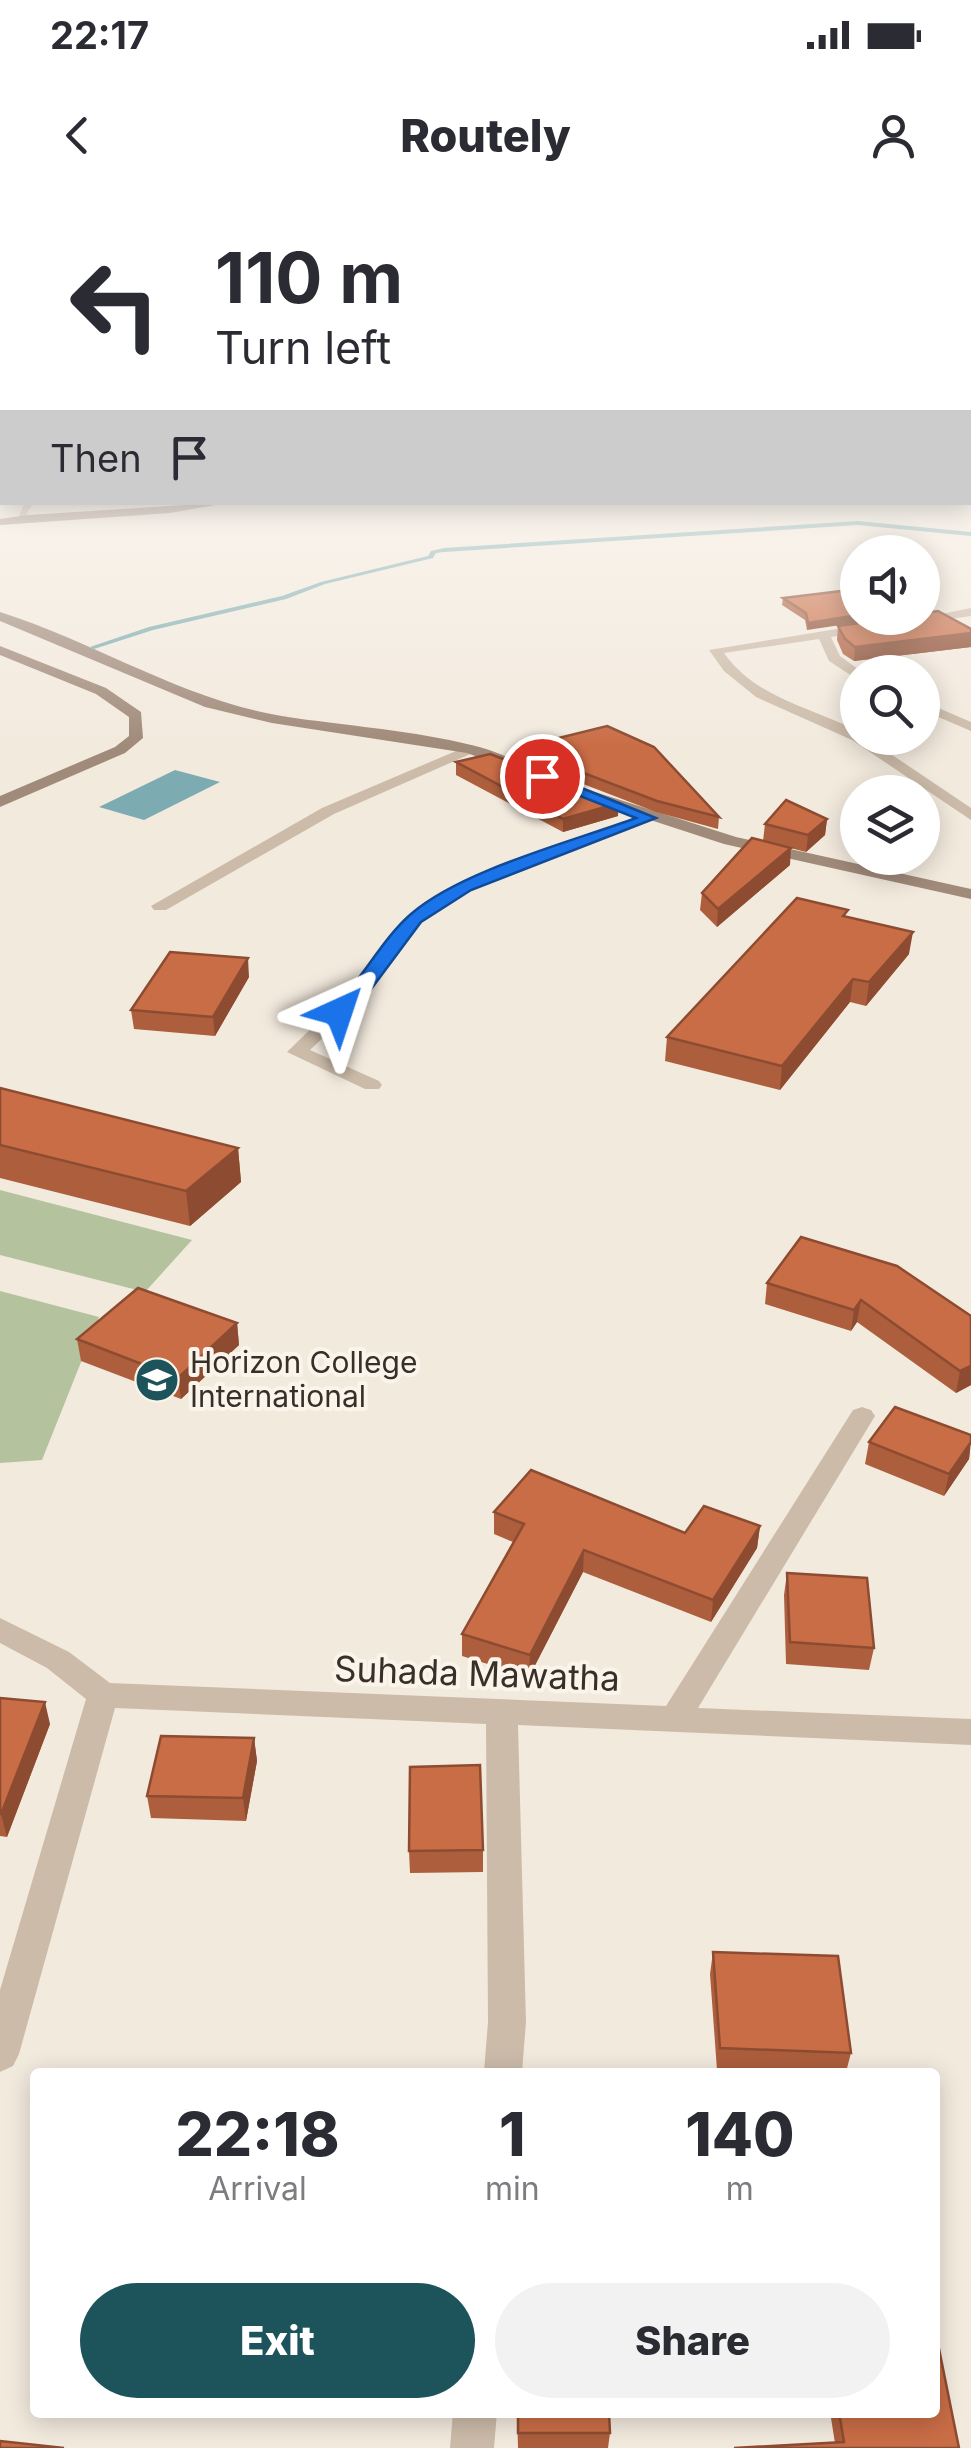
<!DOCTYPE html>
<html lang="en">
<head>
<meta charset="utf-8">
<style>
  body { margin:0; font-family:Inter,sans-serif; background:#f2f2f3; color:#2b2b33; height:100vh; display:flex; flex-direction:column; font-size:38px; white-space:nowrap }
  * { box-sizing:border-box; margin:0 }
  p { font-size:32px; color:#7c7c81 }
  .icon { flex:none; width:55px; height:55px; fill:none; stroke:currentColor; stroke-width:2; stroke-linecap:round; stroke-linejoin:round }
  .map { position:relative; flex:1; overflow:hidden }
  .sheet { position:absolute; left:30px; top:1868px; width:910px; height:350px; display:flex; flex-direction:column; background:#fff; border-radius:10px; box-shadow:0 5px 25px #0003 }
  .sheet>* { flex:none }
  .hud { position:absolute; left:0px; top:0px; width:972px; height:305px; box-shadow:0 5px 25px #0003; background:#fff; color:#2b2b33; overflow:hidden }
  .tools { position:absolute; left:840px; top:335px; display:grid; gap:20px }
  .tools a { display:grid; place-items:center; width:100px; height:100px; border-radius:50%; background:#fff; box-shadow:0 5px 25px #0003; font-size:50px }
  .pin { position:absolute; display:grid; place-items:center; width:85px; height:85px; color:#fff; margin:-42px; border:5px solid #fff; border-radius:50%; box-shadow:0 2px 10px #0007 }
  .me { position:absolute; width:110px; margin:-55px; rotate:42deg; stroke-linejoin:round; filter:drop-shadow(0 0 8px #0008) }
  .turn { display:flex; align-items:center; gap:35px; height:210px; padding:0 50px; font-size:45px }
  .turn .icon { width:130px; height:130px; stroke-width:2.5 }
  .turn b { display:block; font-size:70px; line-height:85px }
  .then { display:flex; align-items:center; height:95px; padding:0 50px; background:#0003; gap:20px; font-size:38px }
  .eta { display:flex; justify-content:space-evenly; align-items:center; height:170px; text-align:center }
  .eta b { font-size:60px; font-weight:800; line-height:70px }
  .primary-button { display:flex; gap:20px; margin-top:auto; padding:20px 50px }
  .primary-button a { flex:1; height:115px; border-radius:60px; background:#1d545c; color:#fff; font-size:40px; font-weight:800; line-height:115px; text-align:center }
  .primary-button a+a { background:#f2f2f3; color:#2b2b33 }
  .status { display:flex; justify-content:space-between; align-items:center; height:70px; padding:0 50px; background:#fff; direction:ltr }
  .status svg { height:28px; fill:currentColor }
  header { display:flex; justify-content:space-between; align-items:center; height:130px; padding:0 50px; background:#fff; font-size:45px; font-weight:800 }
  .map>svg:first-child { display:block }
  .green { fill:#b4c39d }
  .water { fill:#7cacb1 }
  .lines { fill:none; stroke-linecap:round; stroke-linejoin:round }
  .stream { fill:#7cacb1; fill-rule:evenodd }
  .lane { fill:#ccbba9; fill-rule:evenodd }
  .street { fill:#ccbba9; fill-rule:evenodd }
  .secondary { fill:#a08a7a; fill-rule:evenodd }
  .wall { fill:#ad5e3c }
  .shaded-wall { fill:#8d4c31 }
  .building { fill:#c96d46; stroke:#8d4c31; stroke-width:2.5 }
  .route { fill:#1a73e8; stroke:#114b97; stroke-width:2.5 }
  .labels { text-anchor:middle; stroke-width:8; stroke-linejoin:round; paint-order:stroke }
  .poi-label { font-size:30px; fill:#392f29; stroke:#faf4ea; text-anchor:start }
  .near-street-label { font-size:35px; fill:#392f29; stroke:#faf4ea }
</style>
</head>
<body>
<div class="status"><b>22:17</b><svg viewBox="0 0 49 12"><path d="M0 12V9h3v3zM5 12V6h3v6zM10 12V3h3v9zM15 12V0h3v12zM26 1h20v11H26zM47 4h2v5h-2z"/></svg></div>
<header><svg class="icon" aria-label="back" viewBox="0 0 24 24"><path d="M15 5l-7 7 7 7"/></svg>Routely<svg class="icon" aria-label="person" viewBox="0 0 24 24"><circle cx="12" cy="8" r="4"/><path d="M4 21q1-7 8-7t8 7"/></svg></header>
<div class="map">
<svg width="971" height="2248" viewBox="0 0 971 2248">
  <rect width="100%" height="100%" fill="#f3eade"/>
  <!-- green -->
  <path class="green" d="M 0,990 L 192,1040 L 145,1092 L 0,1055 Z
    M 0,1091 L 99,1117 L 42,1260 L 0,1263 Z"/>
  <!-- water -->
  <path class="water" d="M 175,570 L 220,582 L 144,620 L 99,607 Z"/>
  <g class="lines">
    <!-- stream -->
    <path class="stream" d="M 858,321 L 971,332 L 971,336 L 858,325 L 444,352 L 436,353 L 433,358 L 325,384 L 286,399 L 153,430 L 94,449 L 90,447 L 149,427 L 282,396 L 321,382 L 428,356 L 431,351 L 444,348 Z"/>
    <!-- lane -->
    <path class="lane" d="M 0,238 L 2,238 L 2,243 L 0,243 Z
      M 0,253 L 2,253 L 2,257 L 0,257 Z
      M 25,302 L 34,302 L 23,320 L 17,320 Z"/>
    <!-- street -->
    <path class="street" d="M 971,408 L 971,416 L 917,424 L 911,420 Z
      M 867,424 L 873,428 L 871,431 L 831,437 L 840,456 L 862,472 L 858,472 L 858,480 L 829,461 L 819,439 L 724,453 C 756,498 810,507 858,531 L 858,538 L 867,538 L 971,608 L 971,620 L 852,540 L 756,497 L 724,471 L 709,450 Z
      M 922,501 L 971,522 L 971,531 L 922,510 Z
      M 470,545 L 475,546 L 475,552 L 334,614 L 166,710 L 154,710 L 151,706 L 322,608 Z
      M 643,616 L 657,619 L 471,691 L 422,722 L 367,796 L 310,850 L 379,881 L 382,885 L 379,889 L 365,889 L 287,852 L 353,788 L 410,714 L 459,683 Z
      M 862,1207 L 871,1210 L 875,1216 L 698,1508 L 971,1519 L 971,1545 L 518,1525 L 526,1822 L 522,1872 L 484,1872 L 488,1822 L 486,1524 L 115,1508 L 19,1854 L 13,1866 L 0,1872 L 0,1790 L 86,1499 L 47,1468 L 0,1443 L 0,1418 L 69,1452 L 110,1483 L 666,1506 L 853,1210 Z
      M 453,2212 L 497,2212 L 494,2248 L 450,2248 Z"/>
    <!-- secondary -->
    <path class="secondary" d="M 232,302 L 170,313 L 0,325 L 0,319 L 28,315 Z
      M 0,412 C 92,441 175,495 271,514 C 330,526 481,533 523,566 L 515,571 L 467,553 L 272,523 L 205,507 L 0,421 Z
      M 0,446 L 106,488 L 141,512 L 143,538 L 125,553 L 0,607 L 0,596 L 115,547 L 129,536 L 129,517 L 96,494 L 0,455 Z
      M 589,590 L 736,637 L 971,689 L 971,699 L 724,644 L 583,598 L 581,595 Z"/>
  </g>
  <!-- wall -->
  <path class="wall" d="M 858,389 L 807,430 L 805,420 L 782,405 L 783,398 Z
    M 838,426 L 971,429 L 971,447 L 854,461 L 843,454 L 837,440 Z
    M 518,548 L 719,617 L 718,629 L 656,612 L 518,559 Z
    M 456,562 L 618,616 L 563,632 L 456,575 Z
    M 827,619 L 825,635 L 806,652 L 763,641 L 765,624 Z
    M 790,665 L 717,727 L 700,710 L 702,693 Z
    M 847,717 L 909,754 L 866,806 L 850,802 L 780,890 L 665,861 L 667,837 Z
    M 249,777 L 215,836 L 134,829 L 131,810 Z
    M 0,888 L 238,948 L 241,982 L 190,1026 L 0,978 Z
    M 897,1066 L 971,1185 L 956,1193 L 857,1122 L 851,1131 L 765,1104 L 767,1083 Z
    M 237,1123 L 239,1145 L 181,1199 L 81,1161 L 77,1139 Z
    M 971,1235 L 969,1259 L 944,1296 L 865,1264 L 869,1242 Z
    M 494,1312 L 685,1333 L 760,1326 L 757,1348 L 711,1422 L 583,1372 L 529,1477 L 462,1456 L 462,1434 L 513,1342 L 494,1334 Z
    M 787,1373 L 874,1448 L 869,1470 L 786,1464 L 784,1395 Z
    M 0,1498 L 50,1524 L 7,1637 L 0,1636 Z
    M 254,1538 L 257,1561 L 246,1621 L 151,1618 L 147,1596 Z
    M 483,1650 L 483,1672 L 410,1673 L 409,1651 Z
    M 713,1752 L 851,1853 L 846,1872 L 717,1870 L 710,1774 Z
    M 517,2212 L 610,2233 L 608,2248 L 518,2248 Z
    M 830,2212 L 935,2212 L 959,2248 L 835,2243 Z"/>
  <!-- shaded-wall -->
  <path class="shaded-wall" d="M 858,415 L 858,418 L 888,418 L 807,430 L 808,423 Z
    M 971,433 L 971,447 L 854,461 L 855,447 Z
    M 619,603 L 618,616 L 563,632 L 563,619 Z
    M 827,619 L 825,635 L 806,652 L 808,635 Z
    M 791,648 L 790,665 L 717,727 L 718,709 Z
    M 913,732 L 909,754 L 866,806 L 869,782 Z
    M 248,758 L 249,777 L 215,836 L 213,817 Z
    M 853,779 L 850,802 L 780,890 L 782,866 Z
    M 238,948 L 241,982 L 190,1026 L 186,991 Z
    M 861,1100 L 857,1122 L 851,1131 L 854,1110 Z
    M 237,1123 L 239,1145 L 181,1199 L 178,1178 Z
    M 971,1166 L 971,1185 L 956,1193 L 960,1171 Z
    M 971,1242 L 969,1259 L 944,1296 L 949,1274 Z
    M 760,1326 L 757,1348 L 711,1422 L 713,1400 Z
    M 584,1350 L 583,1372 L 529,1477 L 530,1455 Z
    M 45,1502 L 50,1524 L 7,1637 L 1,1614 Z
    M 254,1538 L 257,1561 L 246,1621 L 243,1598 Z"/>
  <!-- building -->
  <path class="building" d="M 858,389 L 858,415 L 808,423 L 806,413 L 783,398 Z
    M 938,411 L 971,429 L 971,433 L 855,447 L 845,439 L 838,426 L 895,418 L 922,418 L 922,413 Z
    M 607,526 L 654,547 L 719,617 L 657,601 L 518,548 Z
    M 490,554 L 619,603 L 563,619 L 456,562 Z
    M 786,600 L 827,619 L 808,635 L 765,624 Z
    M 752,638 L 791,648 L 718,709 L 702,693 Z
    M 797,698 L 848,710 L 843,716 L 913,732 L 869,782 L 853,779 L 782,866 L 667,837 Z
    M 170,752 L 248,758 L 213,817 L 131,810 Z
    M 0,888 L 238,948 L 186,991 L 0,945 Z
    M 801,1037 L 897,1066 L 971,1116 L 971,1166 L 960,1171 L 861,1100 L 854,1110 L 767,1083 Z
    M 138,1088 L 237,1123 L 178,1178 L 77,1139 Z
    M 895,1207 L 971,1235 L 971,1242 L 949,1274 L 869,1242 Z
    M 531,1270 L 685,1333 L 704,1306 L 760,1326 L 713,1400 L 584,1350 L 530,1455 L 462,1434 L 524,1324 L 494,1312 Z
    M 787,1373 L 867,1378 L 874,1448 L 790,1442 Z
    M 0,1498 L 45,1502 L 1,1614 L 0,1614 Z
    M 161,1536 L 254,1538 L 243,1598 L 147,1596 Z
    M 480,1565 L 483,1650 L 409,1651 L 410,1567 Z
    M 713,1752 L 838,1756 L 851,1853 L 720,1848 Z
    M 935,2129 L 959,2248 L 734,2248 L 844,2242 L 839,2212 L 935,2212 Z
    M 518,2212 L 609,2212 L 610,2233 L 518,2233 Z
    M 0,2241 L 64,2248 L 0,2248 Z"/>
  <!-- sky -->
  <linearGradient id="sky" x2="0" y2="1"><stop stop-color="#7db1d2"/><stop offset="0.42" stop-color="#faf6f0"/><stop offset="1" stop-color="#faf6f0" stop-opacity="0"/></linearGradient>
  <rect width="971" height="546" fill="url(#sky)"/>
  <!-- route -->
  <path class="route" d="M 542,572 L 656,618 L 471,690 L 421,722 L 366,796 L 345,816 L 333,816 L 333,808 C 362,780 382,739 411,714 C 462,670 571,642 636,618 L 537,579 L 535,576 Z"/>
  <!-- icons -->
  <defs>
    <symbol id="school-disc" viewBox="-11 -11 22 22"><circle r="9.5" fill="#1d545c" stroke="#faf4ea"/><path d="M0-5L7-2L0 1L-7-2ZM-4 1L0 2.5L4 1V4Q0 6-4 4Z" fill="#fff"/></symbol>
  </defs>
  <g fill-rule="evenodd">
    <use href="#school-disc" x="132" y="1155" width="50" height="50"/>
  </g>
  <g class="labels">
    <!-- poi labels -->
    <g class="poi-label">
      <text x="190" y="1173">Horizon College<tspan x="190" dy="34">International</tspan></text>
    </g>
    <!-- near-street labels -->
    <g class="near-street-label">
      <text transform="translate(477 1474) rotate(2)" y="12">Suhada Mawatha</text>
    </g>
  </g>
</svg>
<div class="tools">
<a><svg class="icon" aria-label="sound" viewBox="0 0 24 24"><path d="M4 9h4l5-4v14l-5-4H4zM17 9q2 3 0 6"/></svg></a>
<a><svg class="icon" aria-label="search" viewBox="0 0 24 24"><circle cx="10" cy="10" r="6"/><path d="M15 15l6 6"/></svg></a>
<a><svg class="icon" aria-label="layers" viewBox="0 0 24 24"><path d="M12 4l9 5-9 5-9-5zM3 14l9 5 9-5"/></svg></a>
</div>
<div class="pin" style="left:542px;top:576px;background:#d93025"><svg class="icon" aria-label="arrive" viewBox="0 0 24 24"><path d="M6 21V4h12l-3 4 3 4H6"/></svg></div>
<svg class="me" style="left:339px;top:812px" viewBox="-20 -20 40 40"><path d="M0-17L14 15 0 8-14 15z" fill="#1a73e8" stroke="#fff" stroke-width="4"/></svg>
<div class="hud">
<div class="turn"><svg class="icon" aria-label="left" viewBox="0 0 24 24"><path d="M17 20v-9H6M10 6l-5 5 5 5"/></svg><div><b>110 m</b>Turn left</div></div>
<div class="then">Then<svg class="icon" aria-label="arrive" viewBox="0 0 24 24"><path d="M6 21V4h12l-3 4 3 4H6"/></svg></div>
</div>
<section class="sheet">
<div class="eta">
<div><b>22:18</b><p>Arrival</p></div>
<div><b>1</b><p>min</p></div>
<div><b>140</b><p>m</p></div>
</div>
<div class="primary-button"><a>Exit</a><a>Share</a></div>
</section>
</div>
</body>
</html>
